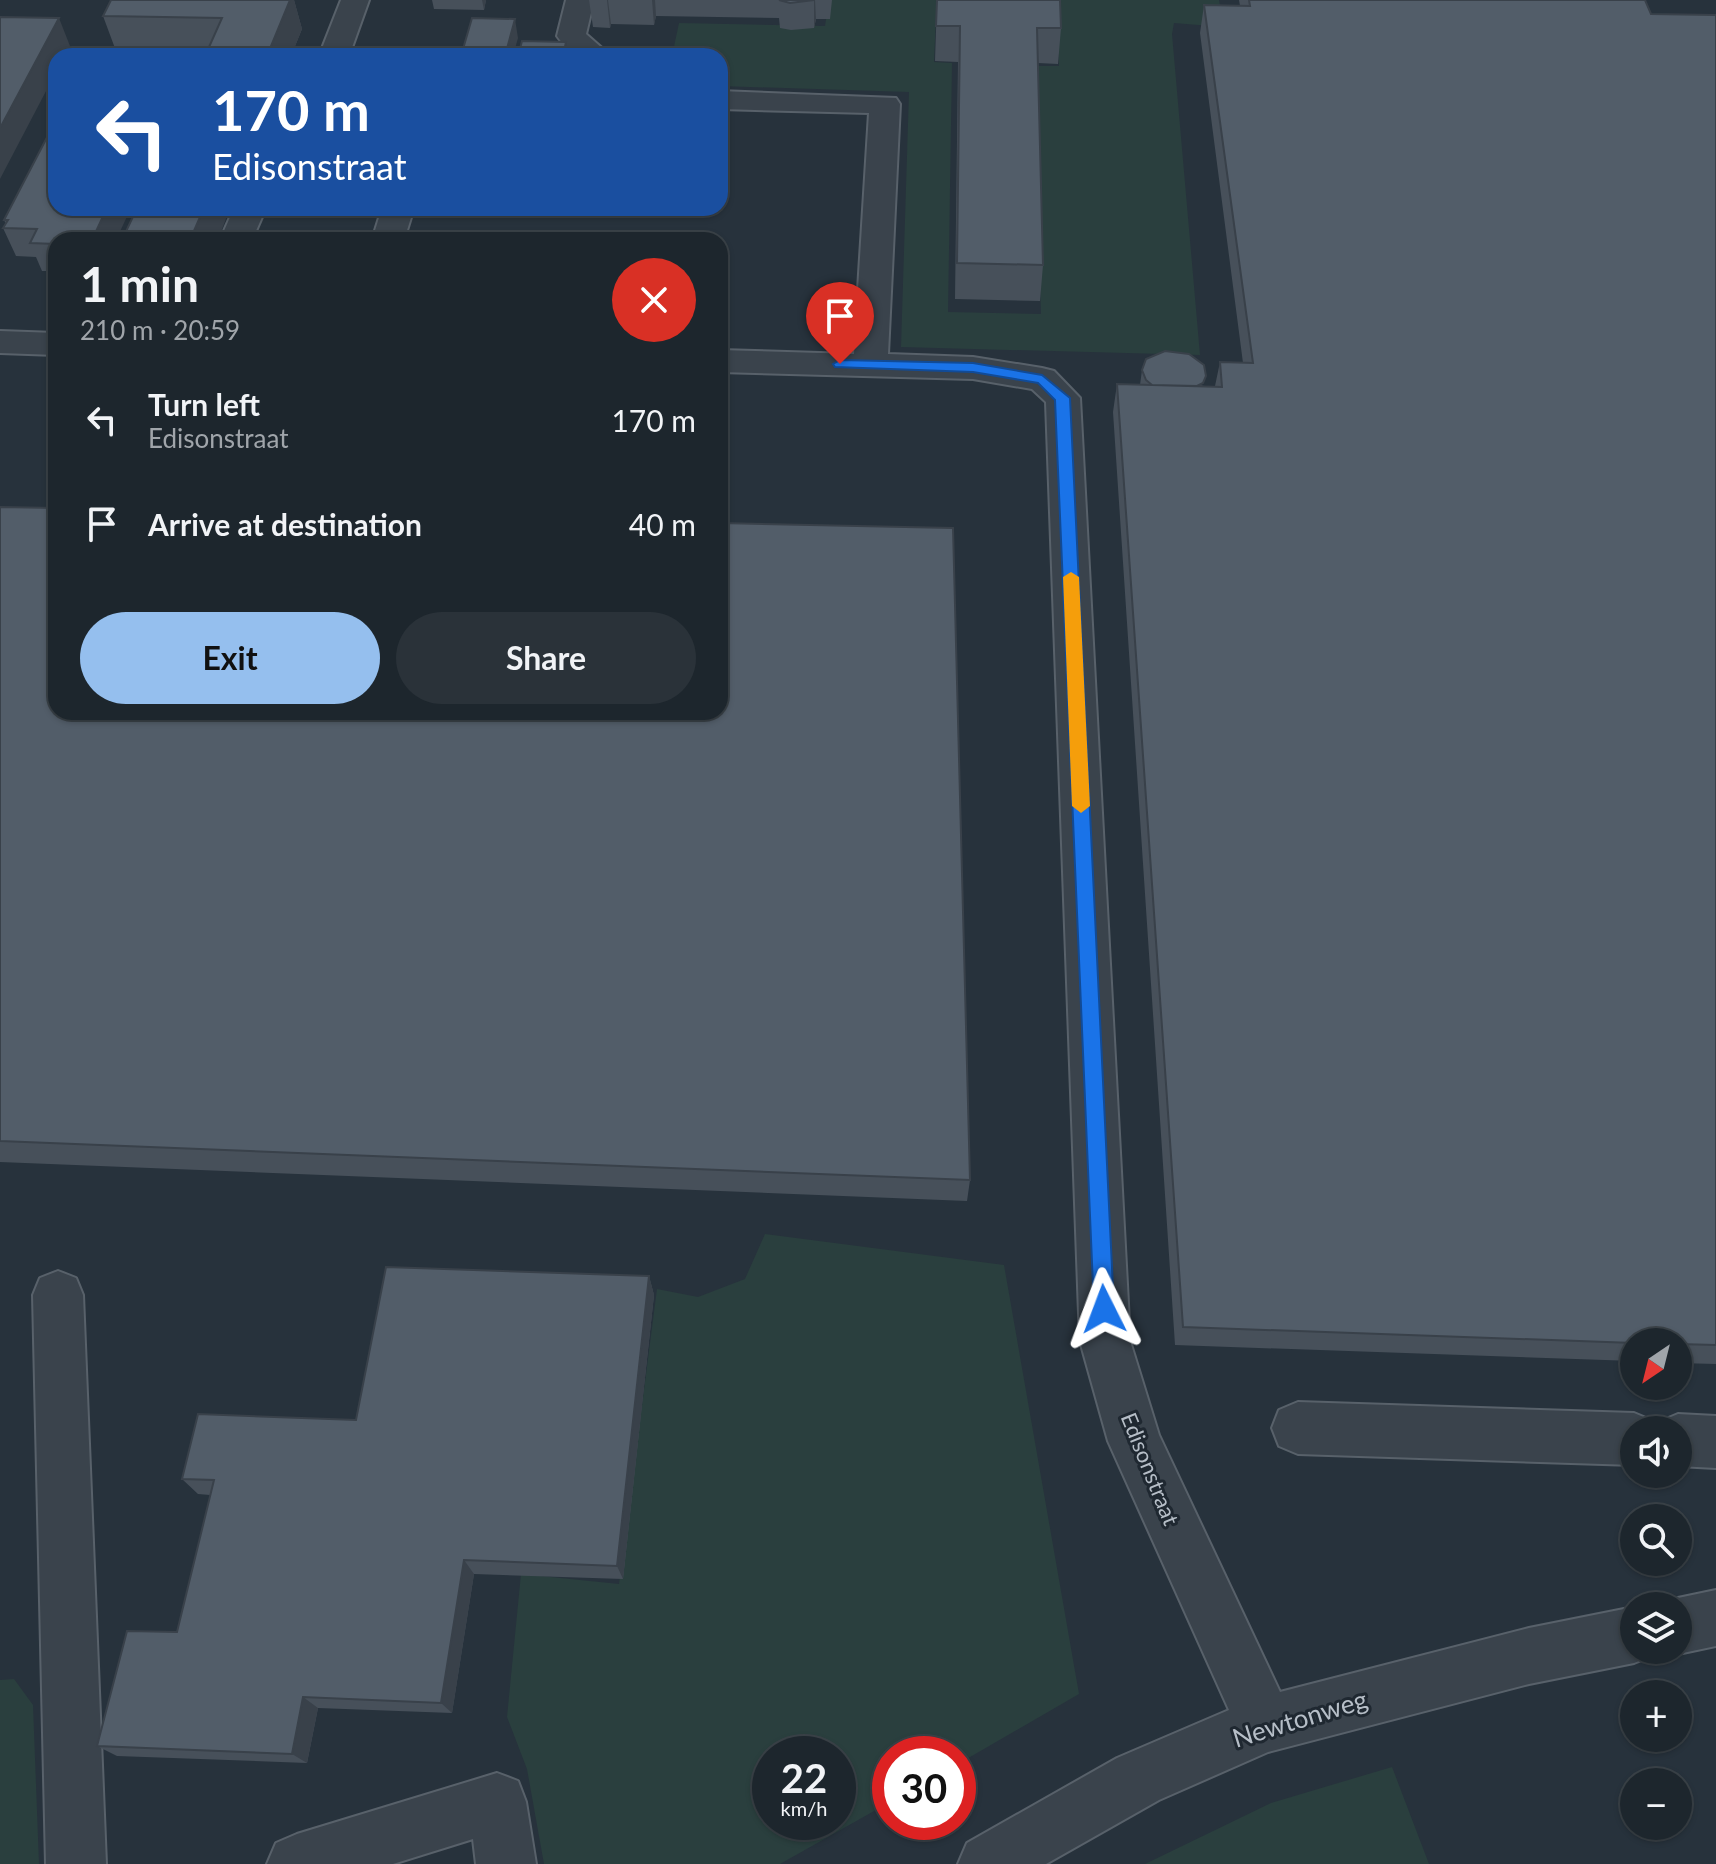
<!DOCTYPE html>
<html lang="en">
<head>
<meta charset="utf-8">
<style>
  body { margin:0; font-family:Lato,sans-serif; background:#2a3239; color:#f1f3f6; height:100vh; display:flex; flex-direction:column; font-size:30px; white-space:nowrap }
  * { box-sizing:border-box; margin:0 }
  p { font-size:26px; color:#a0a5aa }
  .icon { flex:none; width:44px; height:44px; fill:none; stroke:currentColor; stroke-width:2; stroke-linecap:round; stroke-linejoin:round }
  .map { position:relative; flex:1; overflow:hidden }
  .side { position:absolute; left:48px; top:232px; width:680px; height:488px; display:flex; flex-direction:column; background:#1d262d; border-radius:24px; box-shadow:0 2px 6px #0004,0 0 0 2px #3b4349 }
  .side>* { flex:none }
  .banner { position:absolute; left:48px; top:48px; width:680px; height:168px; border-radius:24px; box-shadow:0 2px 6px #0004,0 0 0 2px #3b4349; background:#1a4fa0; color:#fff; overflow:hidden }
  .needle { width:52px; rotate:215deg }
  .buttons { position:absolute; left:1620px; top:1328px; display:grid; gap:16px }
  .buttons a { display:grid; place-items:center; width:72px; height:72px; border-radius:50%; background:#1d262d; box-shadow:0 2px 6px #0004,0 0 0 2px #3b4349; font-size:40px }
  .speed { position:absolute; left:752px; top:1736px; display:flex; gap:16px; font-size:40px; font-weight:700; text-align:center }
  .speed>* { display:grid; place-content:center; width:104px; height:104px; border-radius:50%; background:#1d262d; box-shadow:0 2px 6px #0004,0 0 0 2px #3b4349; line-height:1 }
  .speed small { font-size:20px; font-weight:400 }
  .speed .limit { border:12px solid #d22; background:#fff; color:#111 }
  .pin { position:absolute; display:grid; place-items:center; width:68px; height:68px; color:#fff; margin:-82px -34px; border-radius:50% 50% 50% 0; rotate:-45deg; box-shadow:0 0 8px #0007 }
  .pin .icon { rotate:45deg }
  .me { position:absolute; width:88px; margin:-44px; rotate:357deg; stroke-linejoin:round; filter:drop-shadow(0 0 6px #0008) }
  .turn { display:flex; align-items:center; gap:28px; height:168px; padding:0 32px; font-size:36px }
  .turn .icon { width:104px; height:104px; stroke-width:2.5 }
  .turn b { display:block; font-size:56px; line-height:68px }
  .round { display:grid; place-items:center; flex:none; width:84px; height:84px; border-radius:42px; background:#2a3239 }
  .headline { display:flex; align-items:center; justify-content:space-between; height:136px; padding:0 32px }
  h1 { font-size:48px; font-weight:700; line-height:60px }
  .action { display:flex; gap:16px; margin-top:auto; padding:16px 32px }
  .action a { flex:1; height:92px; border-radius:48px; background:#95bfee; color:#111; font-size:32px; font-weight:700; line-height:92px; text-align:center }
  .action a+a { background:#2a3239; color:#f1f3f6 }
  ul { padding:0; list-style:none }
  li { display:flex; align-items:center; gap:24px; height:104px; padding:0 32px }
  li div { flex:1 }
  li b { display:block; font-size:30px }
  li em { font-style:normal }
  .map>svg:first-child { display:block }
  .green { fill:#2a3f3e; fill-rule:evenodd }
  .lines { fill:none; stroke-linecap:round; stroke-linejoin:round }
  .minor-casing { stroke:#58616a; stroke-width:4 }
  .minor { fill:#3a434c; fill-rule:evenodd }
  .wall { fill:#47505a }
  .shaded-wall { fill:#39414a }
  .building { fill:#525d69; stroke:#39414a; stroke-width:2 }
  .route { fill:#1a73e8; stroke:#114b97; stroke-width:2 }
  .slow { fill:#f59e0b }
  .labels { text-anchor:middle; stroke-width:6; stroke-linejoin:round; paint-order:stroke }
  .street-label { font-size:22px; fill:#b6bec7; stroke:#1f2831 }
  .near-street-label { font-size:26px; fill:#b6bec7; stroke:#1f2831 }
</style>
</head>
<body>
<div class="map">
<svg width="1716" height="1864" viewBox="0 0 1716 1864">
  <rect width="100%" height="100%" fill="#27323c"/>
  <!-- green -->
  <path class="green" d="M 829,0 L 1219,0 L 1224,27 L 1174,23 L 1172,34 L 1200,355 L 901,347 L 909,92 L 720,86 L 720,56 L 672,56 L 679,23 L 825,26 ZM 936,16 L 1057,19 L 1059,66 L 1033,66 L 1041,314 L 948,312 L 952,63 L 934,62 Z
    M 765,1234 L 1004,1265 L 1079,1694 L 958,1764 L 958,1754 L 890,1754 L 890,1802 L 780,1864 L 544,1864 L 527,1769 L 507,1717 L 521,1574 L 619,1584 L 657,1289 L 698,1297 L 745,1279 ZM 770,1754 L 838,1754 L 838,1822 L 770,1822 Z
    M 14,1679 L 33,1705 L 39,1864 L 0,1864 L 0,1680 Z
    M 1392,1767 L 1429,1864 L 1145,1864 L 1271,1803 Z"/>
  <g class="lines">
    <defs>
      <path id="minor" d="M 341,0 L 369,0 L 349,56 L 319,56 Z
        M 566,0 L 594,0 L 586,34 L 611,56 C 587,56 571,57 557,36 Z
        M 720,91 L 896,98 L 900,104 L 888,354 L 973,357 L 1042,368 L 1054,371 L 1080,398 L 1130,1341 L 1159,1435 L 1280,1692 L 1529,1628 L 1634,1607 L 1634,1650 L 1656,1650 L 1654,1655 L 1634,1663 L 1529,1684 L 1268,1752 L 1159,1800 L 1046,1864 L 958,1864 L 967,1843 L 1117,1758 L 1229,1710 L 1108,1441 L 1080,1341 L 1046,402 L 1032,389 L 973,379 L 720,372 L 720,350 L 854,354 L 869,113 L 720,109 Z
        M 234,208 L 266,208 L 252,240 L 220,240 Z
        M 382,208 L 414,208 L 404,240 L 372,240 Z
        M 0,331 L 56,333 L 56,355 L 0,353 Z
        M 58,1271 L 76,1278 L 83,1295 L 106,1864 L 46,1864 L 33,1295 L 40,1278 Z
        M 1298,1402 L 1634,1413 L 1653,1421 L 1656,1429 L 1659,1422 L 1678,1414 L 1716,1416 L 1716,1468 L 1678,1466 L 1678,1430 L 1634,1430 L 1634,1465 L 1298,1454 L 1279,1446 L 1272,1428 L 1279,1410 Z
        M 1716,1590 L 1716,1646 L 1678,1654 L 1669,1650 L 1678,1650 L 1678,1606 L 1659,1606 L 1678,1598 Z
        M 497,1773 L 518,1781 L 526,1802 L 536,1864 L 476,1864 L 473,1839 L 393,1864 L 267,1864 L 276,1843 L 297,1834 Z"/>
    </defs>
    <!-- minor casing -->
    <use href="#minor" class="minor-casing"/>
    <!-- minor -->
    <use href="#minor" class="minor"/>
  </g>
  <!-- wall -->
  <path class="wall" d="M 111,0 L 294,0 L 302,29 L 291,56 L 205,56 L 206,53 L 116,51 L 103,16 Z
    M 432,0 L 486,0 L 484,10 L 434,9 Z
    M 589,0 L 832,0 L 830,19 L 816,19 L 814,28 L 791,30 L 780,28 L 779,18 L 656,16 L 654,25 L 611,24 L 610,28 L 593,27 Z
    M 937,0 L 1061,28 L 1058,64 L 1038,63 L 1043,265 L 1040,301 L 955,299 L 958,62 L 935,61 Z
    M 1239,0 L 1645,0 L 1651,14 L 1716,15 L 1716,1364 L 1678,1363 L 1678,1342 L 1634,1342 L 1634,1361 L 1175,1345 L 1113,412 L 1117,384 L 1140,385 L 1142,370 L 1204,386 L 1215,386 L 1220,362 L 1243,363 L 1200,33 L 1204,5 L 1240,6 Z
    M 56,120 L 56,271 L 42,271 L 36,257 L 16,256 L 3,228 L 6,224 L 4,220 Z
    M 0,507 L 970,1180 L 967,1201 L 0,1162 Z
    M 649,1276 L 654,1295 L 623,1579 L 474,1574 L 452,1713 L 318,1708 L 307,1763 L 117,1756 L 97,1746 L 177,1632 L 210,1495 L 198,1494 L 182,1479 L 356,1420 Z"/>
  <!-- shaded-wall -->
  <path class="shaded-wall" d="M 290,0 L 294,0 L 302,29 L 291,56 L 267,56 Z
    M 482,0 L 486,0 L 484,10 Z
    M 607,0 L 608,0 L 611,24 L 610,28 Z
    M 652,0 L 655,0 L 656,16 L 654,25 Z
    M 814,0 L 815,0 L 816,19 L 814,28 Z
    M 59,18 L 70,46 L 64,56 L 56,56 L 56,72 L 0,179 L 0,128 Z
    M 515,19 L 518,38 L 513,56 L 505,56 Z
    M 566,42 L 568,56 L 563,56 Z
    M 107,208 L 131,208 L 116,240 L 92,240 Z
    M 204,208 L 230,208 L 218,240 L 190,240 Z
    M 649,1276 L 654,1295 L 623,1579 L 617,1566 Z
    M 464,1560 L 474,1574 L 452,1713 L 441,1703 Z
    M 303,1697 L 318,1708 L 307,1763 L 292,1754 Z"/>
  <!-- building -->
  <path class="building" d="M 111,0 L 290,0 L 267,56 L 205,56 L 222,18 L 103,16 Z
    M 779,0 L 814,0 L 790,3 Z
    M 937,0 L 1060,0 L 1061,28 L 1037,28 L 1043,265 L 957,263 L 960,26 L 936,26 Z
    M 1249,0 L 1645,0 L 1651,14 L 1716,15 L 1716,1345 L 1678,1344 L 1678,1342 L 1634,1343 L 1183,1327 L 1117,384 L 1222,387 L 1220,362 L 1253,363 L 1204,5 L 1250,6 Z
    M 0,17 L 59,18 L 0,128 Z
    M 472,18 L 515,19 L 505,56 L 461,56 Z
    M 522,41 L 566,42 L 563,56 L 518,56 Z
    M 56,120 L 56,208 L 107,208 L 92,240 L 56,240 L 56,244 L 30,243 L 37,229 L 3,228 L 8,220 L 4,220 Z
    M 137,208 L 204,208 L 190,240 L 122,240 Z
    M 1165,351 L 1189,354 L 1204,365 L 1206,376 L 1203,383 L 1197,386 L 1152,385 L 1146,380 L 1142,370 L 1146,359 Z
    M 0,507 L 56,508 L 56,712 L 720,712 L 720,523 L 953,528 L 970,1180 L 0,1141 Z
    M 386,1267 L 649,1276 L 617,1566 L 464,1560 L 441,1703 L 303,1697 L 292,1754 L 97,1746 L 127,1631 L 177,1632 L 214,1480 L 182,1479 L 198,1414 L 356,1420 Z"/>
  <!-- route -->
  <path class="route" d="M 840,360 L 973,363 L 1042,375 L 1070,398 L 1114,1309 L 1111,1316 L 1104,1319 L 1097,1316 L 1094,1309 L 1055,400 L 1038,383 L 973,372 L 835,367 L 833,364 Z"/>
  <!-- slow -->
  <path class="slow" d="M 1071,572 L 1079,577 L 1090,806 L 1081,813 L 1072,806 L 1063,577 Z"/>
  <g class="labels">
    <!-- street labels -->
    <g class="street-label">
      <text transform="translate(1150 1469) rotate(68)" y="8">Edisonstraat</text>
    </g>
    <!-- near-street labels -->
    <g class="near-street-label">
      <text transform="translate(1300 1719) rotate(-17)" y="9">Newtonweg</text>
    </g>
  </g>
</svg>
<div class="buttons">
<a><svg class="needle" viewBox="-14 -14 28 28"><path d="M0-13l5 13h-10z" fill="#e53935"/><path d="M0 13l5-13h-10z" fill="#a0a5aa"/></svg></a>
<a><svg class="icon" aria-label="sound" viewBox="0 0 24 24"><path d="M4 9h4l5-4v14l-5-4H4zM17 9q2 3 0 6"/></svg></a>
<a><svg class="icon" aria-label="search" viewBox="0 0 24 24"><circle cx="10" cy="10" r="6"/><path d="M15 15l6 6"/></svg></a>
<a><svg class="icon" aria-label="layers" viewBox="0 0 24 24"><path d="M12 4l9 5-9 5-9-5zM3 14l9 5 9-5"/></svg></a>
<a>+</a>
<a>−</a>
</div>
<div class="speed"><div>22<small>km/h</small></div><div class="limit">30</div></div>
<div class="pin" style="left:840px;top:364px;background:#d93025"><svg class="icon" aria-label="arrive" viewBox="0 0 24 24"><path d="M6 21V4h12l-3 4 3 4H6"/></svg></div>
<svg class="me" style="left:1104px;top:1309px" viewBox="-20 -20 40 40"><path d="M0-17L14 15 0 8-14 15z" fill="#1a73e8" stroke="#fff" stroke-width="4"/></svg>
<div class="banner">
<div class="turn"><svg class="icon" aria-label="left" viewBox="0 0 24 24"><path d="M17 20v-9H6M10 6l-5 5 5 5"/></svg><div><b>170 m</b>Edisonstraat</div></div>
</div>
<section class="side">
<div class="headline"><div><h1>1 min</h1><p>210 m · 20:59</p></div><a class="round" style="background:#d93025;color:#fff"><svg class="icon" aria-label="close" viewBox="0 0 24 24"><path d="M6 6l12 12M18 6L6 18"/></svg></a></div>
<ul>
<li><svg class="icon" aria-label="left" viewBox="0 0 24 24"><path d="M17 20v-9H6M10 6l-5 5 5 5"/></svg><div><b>Turn left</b><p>Edisonstraat</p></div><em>170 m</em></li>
<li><svg class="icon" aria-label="arrive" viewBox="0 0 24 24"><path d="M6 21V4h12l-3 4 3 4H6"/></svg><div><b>Arrive at destination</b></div><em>40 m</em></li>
</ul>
<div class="action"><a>Exit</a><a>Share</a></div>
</section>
</div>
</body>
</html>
